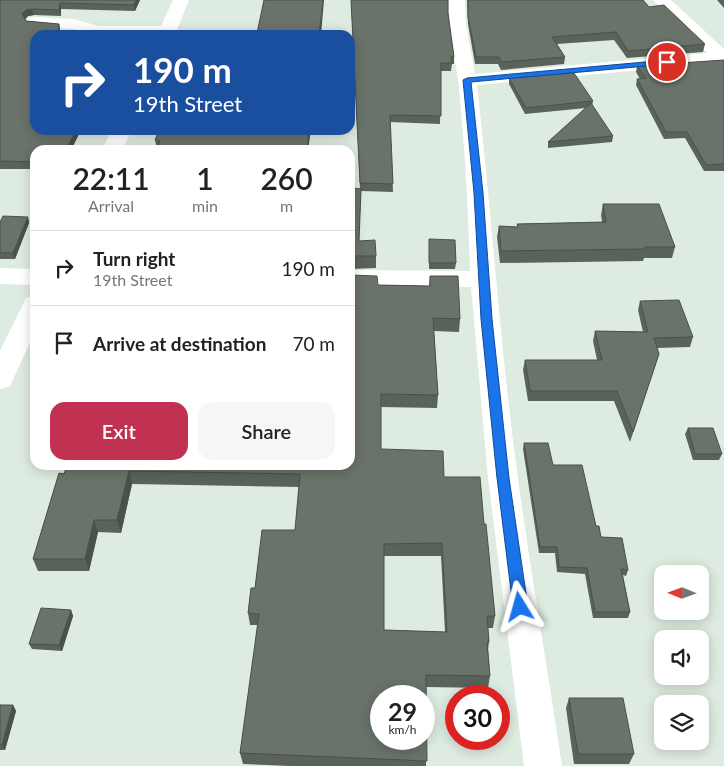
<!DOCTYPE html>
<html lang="en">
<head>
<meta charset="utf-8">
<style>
  body { margin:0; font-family:Lato,sans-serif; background:#f6f6f6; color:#222; height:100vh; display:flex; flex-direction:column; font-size:19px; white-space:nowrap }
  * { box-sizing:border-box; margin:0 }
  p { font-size:16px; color:#767676 }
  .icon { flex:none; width:28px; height:28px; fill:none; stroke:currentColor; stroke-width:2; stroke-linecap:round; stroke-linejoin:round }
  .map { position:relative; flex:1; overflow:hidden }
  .drawer { position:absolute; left:30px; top:145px; width:325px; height:325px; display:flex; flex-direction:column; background:#fff; border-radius:15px; box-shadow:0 2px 12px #0003 }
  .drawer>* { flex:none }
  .hud { position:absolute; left:30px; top:30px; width:325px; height:105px; border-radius:15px; box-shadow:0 2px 12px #0003; background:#1a4fa0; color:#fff; overflow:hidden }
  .needle { width:32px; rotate:271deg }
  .fabs { position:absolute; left:654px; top:565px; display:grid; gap:10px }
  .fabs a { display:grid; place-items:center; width:55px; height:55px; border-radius:10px; background:#fff; box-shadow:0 2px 12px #0003; font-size:25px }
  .speed { position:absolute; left:370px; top:685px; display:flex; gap:10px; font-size:25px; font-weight:700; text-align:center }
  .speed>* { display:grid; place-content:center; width:65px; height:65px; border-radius:50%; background:#fff; box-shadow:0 2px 12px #0003; line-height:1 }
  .speed small { font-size:12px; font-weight:400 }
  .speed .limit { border:8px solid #d22; background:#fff; color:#111 }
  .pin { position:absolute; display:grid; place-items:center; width:42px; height:42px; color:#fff; margin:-21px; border:2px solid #fff; border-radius:50%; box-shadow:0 1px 5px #0007 }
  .me { position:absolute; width:55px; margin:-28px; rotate:352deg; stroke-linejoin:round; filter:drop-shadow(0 0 4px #0008) }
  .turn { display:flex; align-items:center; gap:18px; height:105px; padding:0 20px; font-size:22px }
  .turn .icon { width:65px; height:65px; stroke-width:2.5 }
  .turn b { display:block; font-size:35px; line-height:42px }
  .eta { display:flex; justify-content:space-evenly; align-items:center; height:85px; text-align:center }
  .eta b { font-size:30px; font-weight:600; line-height:35px }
  .button { display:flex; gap:10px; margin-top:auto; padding:10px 20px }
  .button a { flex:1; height:58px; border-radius:15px; background:#c13152; color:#fff; font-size:20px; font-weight:600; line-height:58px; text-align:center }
  .button a+a { background:#f6f6f6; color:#222 }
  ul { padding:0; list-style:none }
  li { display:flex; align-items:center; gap:15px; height:75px; padding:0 20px; border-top:1px solid #e0e0e0 }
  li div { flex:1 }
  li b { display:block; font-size:19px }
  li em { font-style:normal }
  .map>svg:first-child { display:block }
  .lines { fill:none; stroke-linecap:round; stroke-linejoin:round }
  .minor { fill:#fff; fill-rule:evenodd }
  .wall { fill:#5a635b; fill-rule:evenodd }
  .shaded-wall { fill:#4a504a }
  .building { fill:#69736a; stroke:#4a504a; fill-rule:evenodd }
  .route { fill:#1a73e8; stroke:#114b97 }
</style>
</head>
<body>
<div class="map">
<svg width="724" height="766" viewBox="0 0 724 766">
  <rect width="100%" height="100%" fill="#deebe0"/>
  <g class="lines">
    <!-- minor -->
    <path class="minor" d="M 173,0 L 189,0 L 175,35 L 93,35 L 73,29 L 34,27 L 28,26 L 25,22 L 28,18 L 34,17 L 74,19 L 99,26 L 161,26 Z
      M 449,0 L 465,0 L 466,24 L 475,74 L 707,53 L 653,0 L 671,0 L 724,49 L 724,64 L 718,63 L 477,85 C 492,216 500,348 518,479 C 531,575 548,670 562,766 L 524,766 L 488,478 L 471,287 L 350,286 L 350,270 L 470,271 C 468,208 465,143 458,80 C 454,53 448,27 449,0 Z
      M 112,130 L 132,130 L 122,150 L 102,150 Z
      M 0,268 L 35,269 L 35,285 L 0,284 Z
      M 35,296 L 35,332 L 10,386 L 0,389 L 0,351 L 26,298 Z"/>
  </g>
  <!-- wall -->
  <path class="wall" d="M 0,0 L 140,0 L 135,11 L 61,9 L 61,16 L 34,15 L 28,16 L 25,19 L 26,21 L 59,24 L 60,30 L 60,35 L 35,35 L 35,130 L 81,130 L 71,150 L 35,150 L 35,169 L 0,169 Z
    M 264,0 L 321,35 L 257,35 Z
    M 351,0 L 448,13 L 454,57 L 454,64 L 452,64 L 451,71 L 441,71 L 440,124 L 390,122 L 393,192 L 361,191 L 359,241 L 376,256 L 376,268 L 350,269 L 350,164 L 354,176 L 354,188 L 360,189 Z
    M 467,0 L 643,0 L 649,7 L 705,44 L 703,52 L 627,58 L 614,40 L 557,44 L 565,57 L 564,64 L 501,70 L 498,64 L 475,64 L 468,24 Z
    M 717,0 L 724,0 L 724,8 Z
    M 724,60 L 724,171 L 704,171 L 685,138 L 664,139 L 636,85 L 637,79 L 640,79 L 636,72 L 637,66 Z
    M 509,78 L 593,101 L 592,106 L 613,136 L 612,142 L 548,148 L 548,142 L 586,108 L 525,114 L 509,84 Z
    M 155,140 L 308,150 L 157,149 Z
    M 603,204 L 675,247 L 672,258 L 644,258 L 643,261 L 500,263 L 497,237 L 499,226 L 517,227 L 517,224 L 602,222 L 601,215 Z
    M 28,217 L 29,223 L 15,259 L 0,259 L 0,222 Z
    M 429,245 L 456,263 L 455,269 L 429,269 Z
    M 430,276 L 460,319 L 459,332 L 434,331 L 438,395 L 437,408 L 381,407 L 381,449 L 444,477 L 484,524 L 495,616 L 493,628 L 488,628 L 489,642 L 488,650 L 490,676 L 488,688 L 426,687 L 426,766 L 290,766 L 243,764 L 240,753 L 258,625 L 250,625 L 248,613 L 255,588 L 295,530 L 299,487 L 132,484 L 121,533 L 98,532 L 89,571 L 38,571 L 33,559 L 59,473 L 350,465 L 378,285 L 429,286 ZM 384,556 L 441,556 L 445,632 L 384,630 Z
    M 640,301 L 693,337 L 690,347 L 657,348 L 659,354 L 630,442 L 614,401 L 528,401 L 523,370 L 525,360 L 597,360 L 593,341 L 595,331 L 643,332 L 638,310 Z
    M 688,428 L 722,454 L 719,460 L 693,460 L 685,434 Z
    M 524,443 L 553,465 L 596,526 L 601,537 L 628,570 L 626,576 L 623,575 L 630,612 L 628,618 L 593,618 L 585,574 L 557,572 L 555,553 L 539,553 L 523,449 Z
    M 71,610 L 73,616 L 62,651 L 32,649 L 29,644 Z
    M 569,698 L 634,754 L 629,764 L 574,764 L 566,708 Z
    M 0,705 L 13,705 L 16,711 L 5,750 L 0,750 Z"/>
  <!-- shaded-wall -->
  <path class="shaded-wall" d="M 136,0 L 140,0 L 135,11 L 134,5 Z
    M 323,0 L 324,0 L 321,35 L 319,35 Z
    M 60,3 L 61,9 L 61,16 L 59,10 Z
    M 32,9 L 34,15 L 28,16 L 24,21 L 22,14 L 26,10 Z
    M 59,24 L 60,30 L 60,35 L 58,35 Z
    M 76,130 L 81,130 L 71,150 L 66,150 Z
    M 309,130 L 311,130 L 308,150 L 307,150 Z
    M 28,217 L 29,223 L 15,259 L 13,253 Z
    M 129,471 L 132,484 L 121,533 L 117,520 Z
    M 94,520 L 98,532 L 89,571 L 85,559 Z
    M 71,610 L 73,616 L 62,651 L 59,645 Z
    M 13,705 L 16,711 L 5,750 L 2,745 Z"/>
  <!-- building -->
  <path class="building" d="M 0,0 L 136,0 L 134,5 L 60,3 L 59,10 L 32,9 L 26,10 L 22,14 L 26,21 L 59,24 L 58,35 L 35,35 L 35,130 L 76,130 L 66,150 L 35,150 L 35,162 L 0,161 Z
    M 264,0 L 323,0 L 319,35 L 300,35 L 300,34 L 257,33 Z
    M 351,0 L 448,0 L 448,13 L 454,57 L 451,57 L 452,63 L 441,63 L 441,116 L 390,115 L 393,184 L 360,183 Z
    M 468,0 L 643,0 L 649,7 L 664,5 L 705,44 L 628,51 L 616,32 L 552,37 L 565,57 L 502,62 L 499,57 L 476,57 L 468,17 Z
    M 724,60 L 724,164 L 706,165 L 687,132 L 666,132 L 637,79 L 646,78 L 637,66 Z
    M 574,73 L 593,101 L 526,108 L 509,78 Z
    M 591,103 L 613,136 L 548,142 Z
    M 159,130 L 309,130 L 307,150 L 157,150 L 160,140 L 155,140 Z
    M 350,164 L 354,164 L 353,188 L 361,189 L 359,241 L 375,240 L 376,256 L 350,256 Z
    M 603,204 L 659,204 L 675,247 L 645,247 L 646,249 L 501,251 L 499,226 L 518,227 L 517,224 L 606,222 Z
    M 3,216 L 28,217 L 13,253 L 0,253 L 0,222 Z
    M 429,239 L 455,240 L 456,263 L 429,263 Z
    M 350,275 L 377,276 L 378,285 L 430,286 L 430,276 L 458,276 L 460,319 L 433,318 L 438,395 L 381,394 L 381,449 L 443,451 L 444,477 L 480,477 L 484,524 L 486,524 L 495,616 L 487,616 L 489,642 L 487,642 L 490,676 L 426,675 L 427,761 L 240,753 L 259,614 L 248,613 L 251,588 L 255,588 L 262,530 L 295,530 L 300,474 L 129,471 L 117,520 L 94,520 L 85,559 L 33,559 L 59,473 L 64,474 L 67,465 L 350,465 ZM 442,543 L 447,632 L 384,630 L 384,544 ZM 381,696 L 424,696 L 424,739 L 381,739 Z
    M 679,300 L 693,337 L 654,338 L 659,354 L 633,432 L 617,391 L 530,391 L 525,360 L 602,360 L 595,331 L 648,332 L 640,301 Z
    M 688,428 L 713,428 L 722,454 L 695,454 Z
    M 524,443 L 548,443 L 553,465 L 582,465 L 596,526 L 599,526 L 601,537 L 622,538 L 628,570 L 621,569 L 630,612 L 595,612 L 587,568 L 559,567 L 557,547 L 540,547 Z
    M 41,608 L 71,610 L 59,645 L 29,644 Z
    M 569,698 L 623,698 L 634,754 L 578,754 Z
    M 0,705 L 13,705 L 2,745 L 0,745 Z"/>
  <!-- route -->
  <path class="route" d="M 667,60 L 669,61 L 669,64 L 471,82 L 483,193 L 492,319 L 509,478 L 528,607 L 525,611 L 520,613 L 516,611 L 513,607 L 497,478 L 481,319 L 474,193 L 463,80 L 467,78 Z"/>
</svg>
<div class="fabs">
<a><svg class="needle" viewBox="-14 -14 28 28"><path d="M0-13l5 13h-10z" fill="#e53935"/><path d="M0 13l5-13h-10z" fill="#767676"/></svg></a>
<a><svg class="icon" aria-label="sound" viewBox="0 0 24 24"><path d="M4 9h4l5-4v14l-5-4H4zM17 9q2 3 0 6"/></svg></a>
<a><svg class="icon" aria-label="layers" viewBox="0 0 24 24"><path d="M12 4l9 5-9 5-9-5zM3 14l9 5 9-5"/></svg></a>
</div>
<div class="speed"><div>29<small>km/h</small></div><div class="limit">30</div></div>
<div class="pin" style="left:667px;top:62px;background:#d93025"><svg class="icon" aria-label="arrive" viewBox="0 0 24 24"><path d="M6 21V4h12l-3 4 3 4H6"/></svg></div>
<svg class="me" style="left:520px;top:607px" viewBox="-20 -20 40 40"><path d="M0-17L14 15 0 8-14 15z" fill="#1a73e8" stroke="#fff" stroke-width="4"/></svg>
<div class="hud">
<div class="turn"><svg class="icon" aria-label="right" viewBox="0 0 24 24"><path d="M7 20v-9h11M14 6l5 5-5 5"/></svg><div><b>190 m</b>19th Street</div></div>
</div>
<section class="drawer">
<div class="eta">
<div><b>22:11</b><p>Arrival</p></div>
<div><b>1</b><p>min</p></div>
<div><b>260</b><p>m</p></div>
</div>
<ul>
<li><svg class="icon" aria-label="right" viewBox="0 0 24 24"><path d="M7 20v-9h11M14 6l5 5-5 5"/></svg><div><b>Turn right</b><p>19th Street</p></div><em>190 m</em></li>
<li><svg class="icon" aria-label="arrive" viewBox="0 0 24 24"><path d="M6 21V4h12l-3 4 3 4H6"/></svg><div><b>Arrive at destination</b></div><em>70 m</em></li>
</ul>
<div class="button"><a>Exit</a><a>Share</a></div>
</section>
</div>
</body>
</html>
